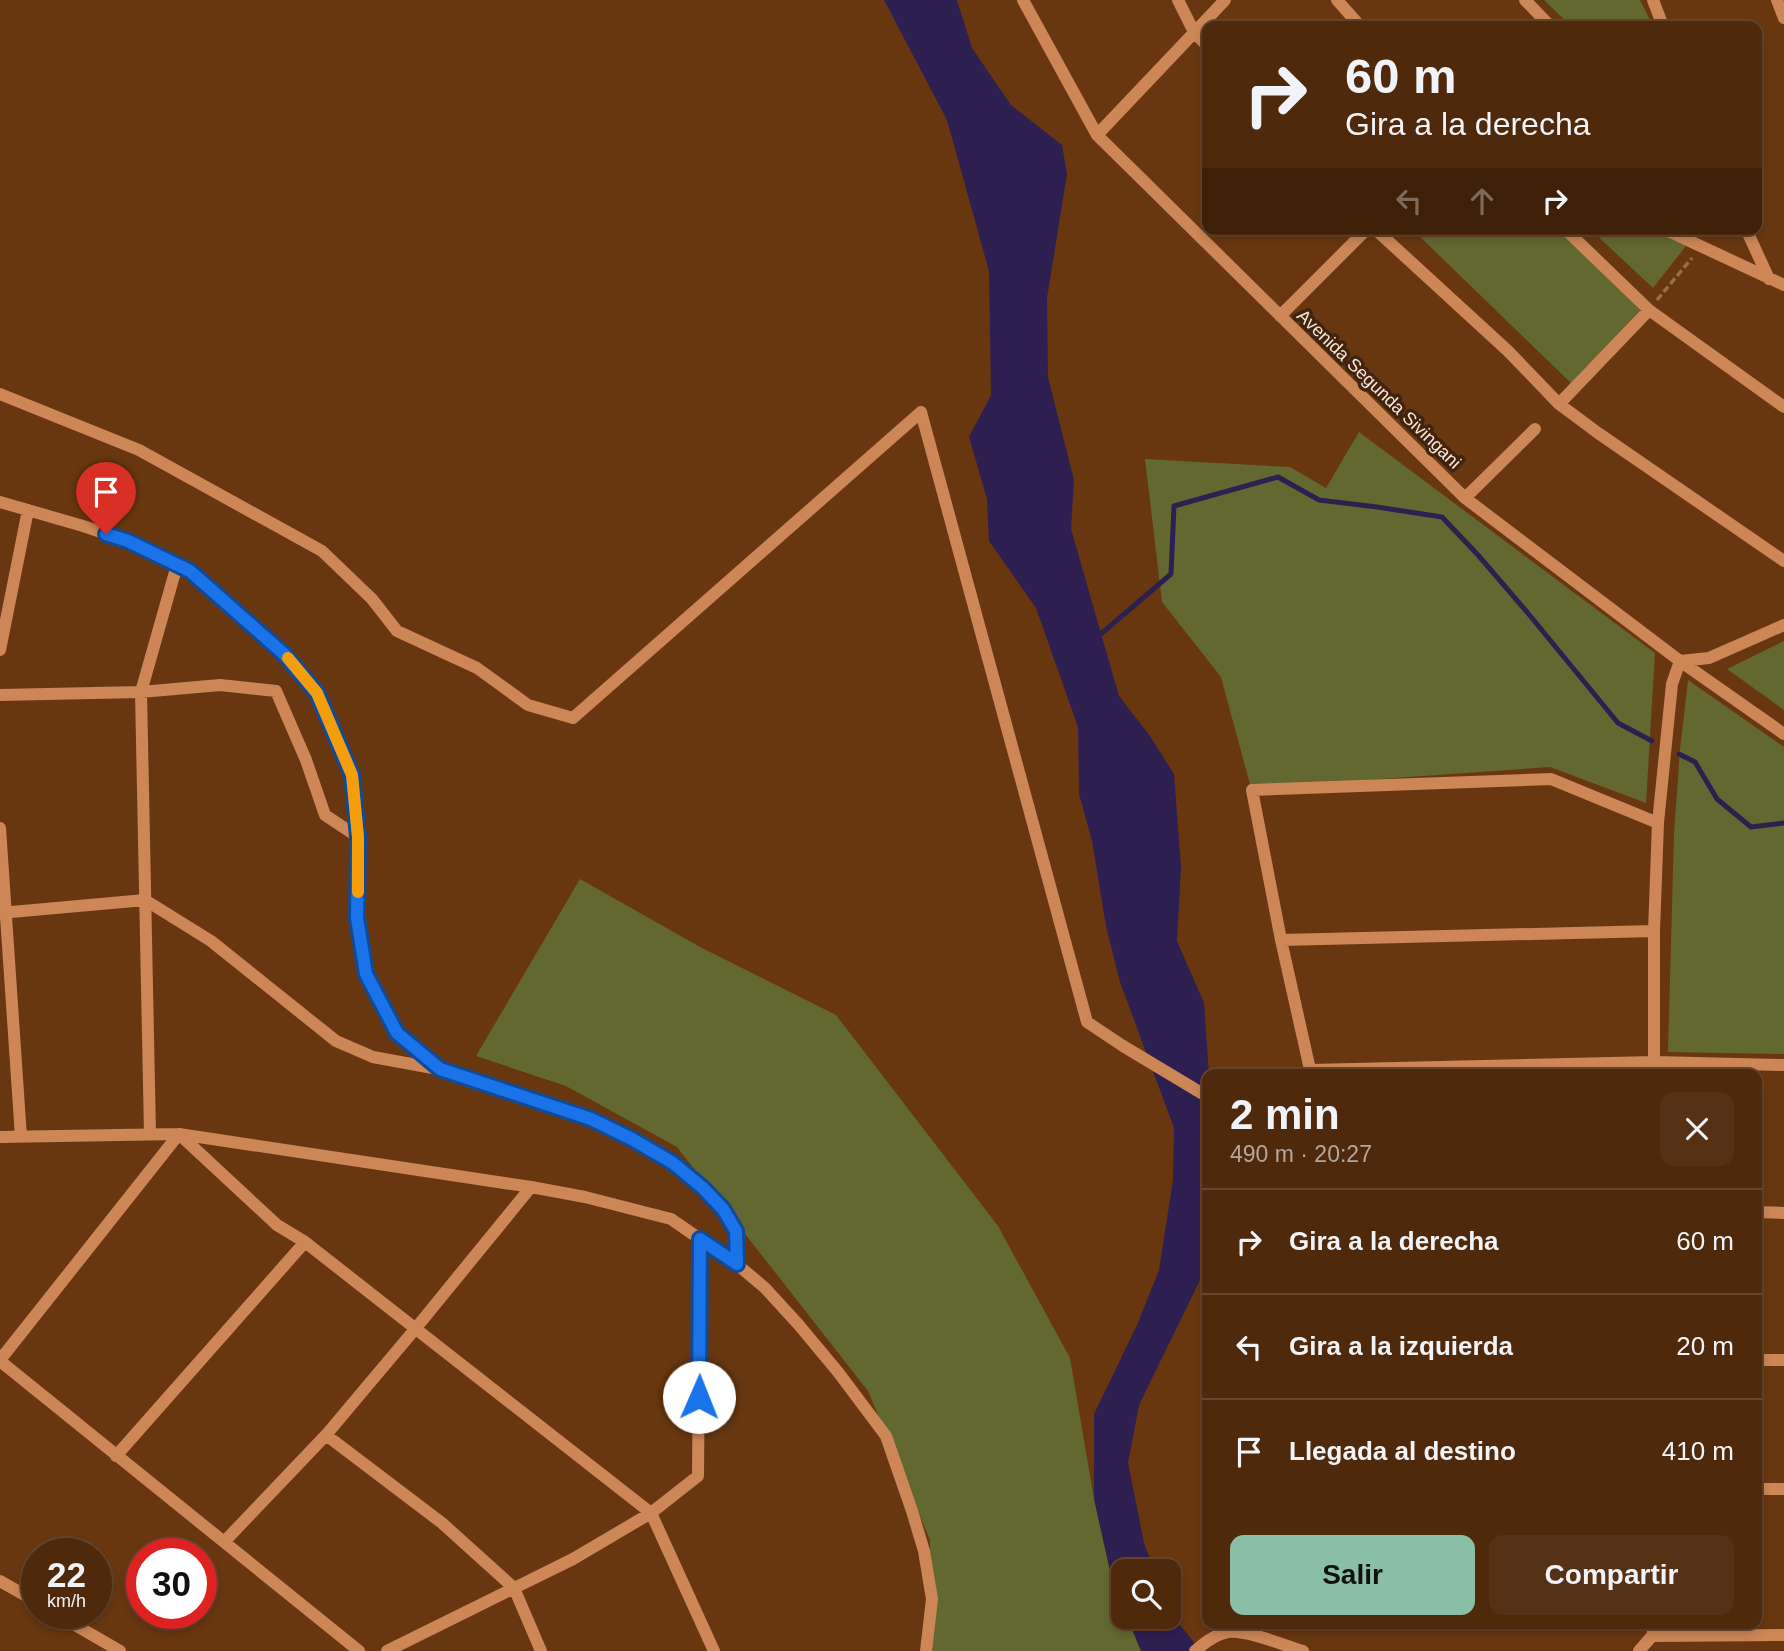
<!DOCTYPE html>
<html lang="es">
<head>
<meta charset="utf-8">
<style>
  body { margin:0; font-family:Arial,sans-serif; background:#553115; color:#f1f3f6; height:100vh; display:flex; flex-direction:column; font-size:26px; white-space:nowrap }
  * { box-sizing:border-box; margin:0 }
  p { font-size:23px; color:#b3a69d }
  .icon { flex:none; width:38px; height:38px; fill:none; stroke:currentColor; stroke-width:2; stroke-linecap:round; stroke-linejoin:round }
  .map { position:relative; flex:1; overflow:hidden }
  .side { position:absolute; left:1202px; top:1069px; width:560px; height:560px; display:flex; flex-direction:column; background:#4e290c; border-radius:14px; box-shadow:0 4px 10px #0003,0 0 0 2px #65452d }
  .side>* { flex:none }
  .top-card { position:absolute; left:1202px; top:21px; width:560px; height:214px; border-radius:14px; box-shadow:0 4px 10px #0003,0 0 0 2px #65452d; background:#4e290c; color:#f1f3f6; overflow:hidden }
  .tools { position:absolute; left:1111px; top:1559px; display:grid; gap:14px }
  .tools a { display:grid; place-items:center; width:70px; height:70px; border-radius:14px; background:#4e290c; box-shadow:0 4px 10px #0003,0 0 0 2px #65452d; font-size:35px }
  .speed { position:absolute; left:21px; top:1538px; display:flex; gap:14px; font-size:35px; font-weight:700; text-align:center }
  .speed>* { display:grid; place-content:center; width:91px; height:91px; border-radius:50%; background:#4e290c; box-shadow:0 4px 10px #0003,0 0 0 2px #65452d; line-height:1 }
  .speed small { font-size:18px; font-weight:400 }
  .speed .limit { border:10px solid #d22; background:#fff; color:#111 }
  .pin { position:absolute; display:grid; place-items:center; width:60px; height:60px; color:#fff; margin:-72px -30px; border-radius:50% 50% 50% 0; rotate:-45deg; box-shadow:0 0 7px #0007 }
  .pin .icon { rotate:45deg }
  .me { position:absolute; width:77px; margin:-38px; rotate:1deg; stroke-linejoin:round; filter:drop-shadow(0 0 5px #0008) }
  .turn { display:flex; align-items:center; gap:24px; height:147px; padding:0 28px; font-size:32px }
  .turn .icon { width:91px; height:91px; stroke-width:2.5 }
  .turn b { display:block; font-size:49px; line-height:60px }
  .lanes { display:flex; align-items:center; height:66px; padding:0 28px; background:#0003; justify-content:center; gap:35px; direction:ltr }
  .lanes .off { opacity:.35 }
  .round { display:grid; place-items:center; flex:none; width:74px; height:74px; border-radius:14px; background:#553115 }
  .headline { display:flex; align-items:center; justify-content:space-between; height:119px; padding:0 28px }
  h1 { font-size:42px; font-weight:700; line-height:52px }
  .cta { display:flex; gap:14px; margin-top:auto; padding:14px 28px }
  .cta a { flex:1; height:80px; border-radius:14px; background:#8abfa5; color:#111; font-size:28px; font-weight:700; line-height:80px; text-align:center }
  .cta a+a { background:#553115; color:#f1f3f6 }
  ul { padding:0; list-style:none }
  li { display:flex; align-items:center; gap:21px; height:105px; padding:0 28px; border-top:2px solid #65452d }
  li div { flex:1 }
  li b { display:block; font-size:26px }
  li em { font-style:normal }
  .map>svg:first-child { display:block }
  .green { fill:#636830 }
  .water { fill:#2e1f51 }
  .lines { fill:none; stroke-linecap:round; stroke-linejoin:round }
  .stream { stroke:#2e1f51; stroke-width:5 }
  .path { stroke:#966d4d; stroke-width:3.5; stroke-dasharray:7 3.5; stroke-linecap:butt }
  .minor { stroke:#cd8656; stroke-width:12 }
  .route-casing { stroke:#114b97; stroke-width:18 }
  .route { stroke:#1a73e8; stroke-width:12 }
  .slow { stroke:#f59e0b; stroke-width:12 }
  .labels { text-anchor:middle; stroke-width:7; stroke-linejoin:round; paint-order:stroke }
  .street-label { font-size:18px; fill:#fce5d6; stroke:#40240f }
</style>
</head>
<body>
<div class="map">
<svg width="1784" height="1651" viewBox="0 0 1784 1651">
  <rect width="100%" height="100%" fill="#683710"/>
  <!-- green -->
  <path class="green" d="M 1544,0 L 1640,0 L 1653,26 L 1571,26 Z
    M 1412,229 L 1558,229 L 1641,309 L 1571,383 Z
    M 1590,229 L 1650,229 L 1686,246 L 1653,288 Z
    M 1359,432 L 1655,653 L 1646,803 L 1550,767 L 1251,788 L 1221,677 L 1162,602 L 1145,459 L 1290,467 L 1326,488 Z
    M 1784,641 L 1784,710 L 1727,669 Z
    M 1688,680 L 1784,747 L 1784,1054 L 1668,1052 L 1674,833 L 1680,750 Z
    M 580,879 L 700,947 L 836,1015 L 998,1226 L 1070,1358 L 1094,1499 L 1113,1584 L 1123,1610 L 1124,1617 L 1127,1617 L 1141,1651 L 930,1651 L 930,1540 L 868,1391 L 677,1147 L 566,1086 L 476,1056 Z"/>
  <!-- water -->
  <path class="water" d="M 884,0 L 957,0 L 972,48 L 1011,105 L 1062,145 L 1067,174 L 1047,298 L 1048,377 L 1074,480 L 1071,529 L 1119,696 L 1150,736 L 1174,774 L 1181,867 L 1177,941 L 1204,1003 L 1209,1074 L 1207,1250 L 1201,1278 L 1139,1405 L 1128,1463 L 1144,1543 L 1155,1571 L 1124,1572 L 1123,1610 L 1113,1584 L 1094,1499 L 1094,1414 L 1137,1325 L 1159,1270 L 1173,1180 L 1174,1128 L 1120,982 L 1106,926 L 1092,841 L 1079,794 L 1078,727 L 1036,608 L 989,541 L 987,499 L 969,437 L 991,395 L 989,271 L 947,120 Z
    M 1169,1606 L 1172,1615 L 1201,1651 L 1141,1651 L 1127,1617 L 1169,1617 Z"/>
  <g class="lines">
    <!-- stream -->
    <path class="stream" d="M 1095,639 L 1171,574 L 1174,506 L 1278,477 L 1319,500 L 1377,507 L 1442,517 L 1478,555 L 1527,612 L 1618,723 L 1652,741
      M 1679,754 L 1695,762 L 1717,799 L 1751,827 L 1784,823"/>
    <!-- path -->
    <path class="path" d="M 1657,300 L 1692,258"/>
    <!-- minor -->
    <path class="minor" d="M 1023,0 L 1097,135 L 1465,498 L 1680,661 L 1784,734
      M 1178,0 L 1194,32 L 1208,47
      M 1337,0 L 1360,26
      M 1525,0 L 1550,26
      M 1653,0 L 1663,26
      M 1777,0 L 1784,18
      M 1097,135 L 1225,0
      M 1375,229 L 1508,351 L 1559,404 L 1598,433 L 1784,561
      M 1565,229 L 1649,310 L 1784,407
      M 1664,229 L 1784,285
      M 1746,229 L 1769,279
      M 1280,316 L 1367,229
      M 0,394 L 139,450 L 322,551 L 372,599 L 397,631 L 477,668 L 528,705 L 573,718 L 921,412 L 1087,1022 L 1123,1046 L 1208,1097
      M 1559,404 L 1649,310
      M 1465,498 L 1535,429
      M 0,502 L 83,526 L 128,541 L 190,571 L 284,654 L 317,693 L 352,775 L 358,837 L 357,918 L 366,974 L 397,1033 L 440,1069 L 591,1119 L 632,1139 L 673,1163 L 703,1188 L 723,1209 L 736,1231 L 737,1264
      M 0,650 L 28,510
      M 0,695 L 141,692 L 220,685 L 276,691 L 306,760 L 325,815 L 358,837
      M 0,828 L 21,1137
      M 0,913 L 145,900 L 211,941 L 336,1041 L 373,1057 L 438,1069
      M 1281,940 L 1654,931
      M 1311,1070 L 1654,1062 L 1784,1065
      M 1311,1074 L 1281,940 L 1252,790 L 1551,779 L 1658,823
      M 1654,1074 L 1654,931 L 1658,823 L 1672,684 L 1680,661 L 1709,658 L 1784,625
      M 150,1134 L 141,692 L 177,565
      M 0,1137 L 179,1134 L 531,1187 L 585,1197 L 671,1219 L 739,1266 L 765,1288 L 798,1324 L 838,1372 L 886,1436 L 912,1511 L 924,1551 L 932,1599 L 926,1651
      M 1757,1212 L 1784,1213
      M 0,1360 L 179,1134 L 277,1225 L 305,1242 L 651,1513 L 714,1651
      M 1757,1360 L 1784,1360
      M 0,1361 L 359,1651
      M 326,1435 L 442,1523 L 514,1588 L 541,1651
      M 116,1456 L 305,1242
      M 1757,1489 L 1784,1489
      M 224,1542 L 326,1435 L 416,1328 L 531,1187
      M 0,1581 L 37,1602
      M 56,1614 L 120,1651
      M 1652,1636 L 1784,1635
      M 387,1651 L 573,1559 L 651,1513 L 698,1476 L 700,1239
      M 1195,1651 C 1204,1643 1216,1634 1228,1632 C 1248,1630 1283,1645 1303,1651
      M 1639,1651 L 1652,1636 L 1655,1624"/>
  </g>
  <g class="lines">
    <defs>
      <path id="route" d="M 106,534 L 128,541 L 190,571 L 284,654 L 317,693 L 352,775 L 358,837 L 357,918 L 366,974 L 397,1033 L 440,1069 L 591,1119 L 632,1139 L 673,1163 L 703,1188 L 723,1209 L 736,1231 L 737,1264 L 700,1239 L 699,1397"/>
    </defs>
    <!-- route casing -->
    <use href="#route" class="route-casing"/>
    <!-- route -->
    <use href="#route" class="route"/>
    <!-- slow -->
    <path class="slow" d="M 288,658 L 317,693 L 352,775 L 358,837 L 358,892"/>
  </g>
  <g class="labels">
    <!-- street labels -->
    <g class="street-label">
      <text transform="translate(1379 389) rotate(44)" y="6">Avenida Segunda Sivingani</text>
    </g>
  </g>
</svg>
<div class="tools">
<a><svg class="icon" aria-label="search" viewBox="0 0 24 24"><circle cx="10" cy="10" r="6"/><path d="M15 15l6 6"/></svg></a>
</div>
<div class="speed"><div>22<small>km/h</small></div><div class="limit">30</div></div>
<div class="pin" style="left:106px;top:534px;background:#d93025"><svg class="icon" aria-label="arrive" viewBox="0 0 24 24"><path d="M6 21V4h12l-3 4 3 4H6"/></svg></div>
<svg class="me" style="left:699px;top:1397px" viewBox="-20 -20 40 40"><circle r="19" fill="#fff"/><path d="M0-13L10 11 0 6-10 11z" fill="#1a73e8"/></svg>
<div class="top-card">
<div class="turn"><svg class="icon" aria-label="right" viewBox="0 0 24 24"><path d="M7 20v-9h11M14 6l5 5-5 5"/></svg><div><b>60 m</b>Gira a la derecha</div></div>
<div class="lanes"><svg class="icon off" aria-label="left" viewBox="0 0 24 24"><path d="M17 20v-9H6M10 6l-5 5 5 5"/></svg><svg class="icon off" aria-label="ahead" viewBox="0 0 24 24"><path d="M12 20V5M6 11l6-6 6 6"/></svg><svg class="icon" aria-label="right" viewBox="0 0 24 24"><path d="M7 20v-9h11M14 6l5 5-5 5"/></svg></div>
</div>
<section class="side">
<div class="headline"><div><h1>2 min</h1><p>490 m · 20:27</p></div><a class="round"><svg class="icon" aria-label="close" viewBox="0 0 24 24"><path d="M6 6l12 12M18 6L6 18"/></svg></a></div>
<ul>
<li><svg class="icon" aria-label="right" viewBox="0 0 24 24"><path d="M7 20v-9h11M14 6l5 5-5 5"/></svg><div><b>Gira a la derecha</b></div><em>60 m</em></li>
<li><svg class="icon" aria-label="left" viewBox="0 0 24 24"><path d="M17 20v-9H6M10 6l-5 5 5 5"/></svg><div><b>Gira a la izquierda</b></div><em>20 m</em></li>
<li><svg class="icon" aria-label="arrive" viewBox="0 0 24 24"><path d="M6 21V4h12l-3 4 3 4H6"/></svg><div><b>Llegada al destino</b></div><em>410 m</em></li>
</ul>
<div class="cta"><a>Salir</a><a>Compartir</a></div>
</section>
</div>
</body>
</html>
